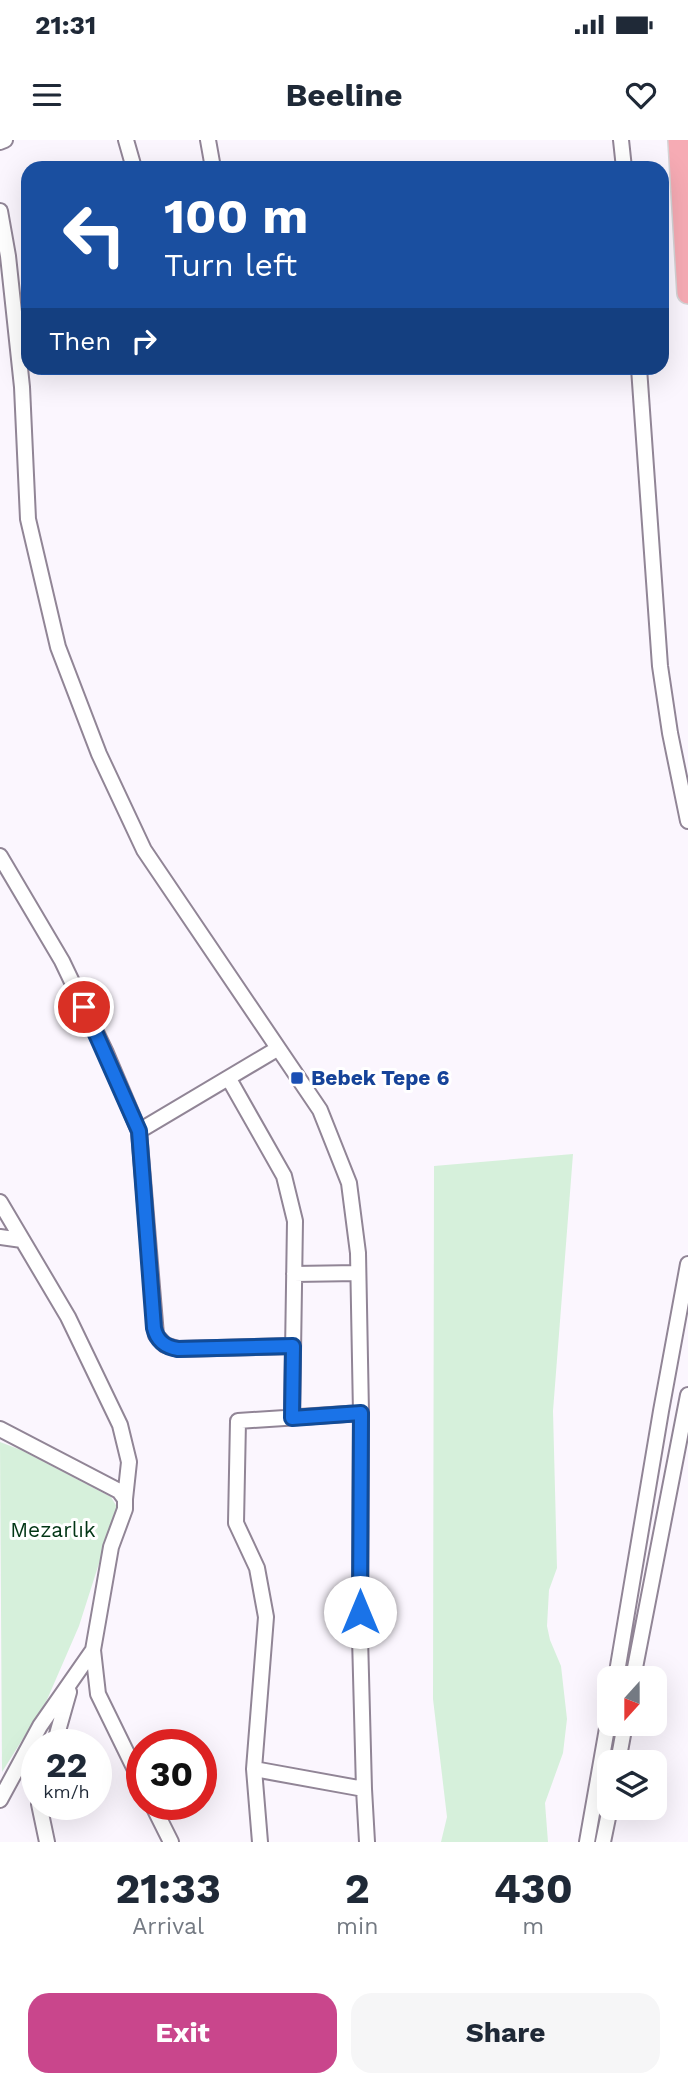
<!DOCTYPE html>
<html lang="en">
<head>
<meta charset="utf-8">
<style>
  body { margin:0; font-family:"Work Sans",sans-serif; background:#f6f6f7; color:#1f2937; height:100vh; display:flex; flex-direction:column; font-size:26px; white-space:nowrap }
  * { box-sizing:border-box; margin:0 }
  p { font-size:23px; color:#747a83 }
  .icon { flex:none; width:38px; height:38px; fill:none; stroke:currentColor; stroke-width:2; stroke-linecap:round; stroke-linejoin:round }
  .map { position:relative; height:1702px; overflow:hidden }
  .side { display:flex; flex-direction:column; background:#fff; flex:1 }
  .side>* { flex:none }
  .top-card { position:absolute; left:21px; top:21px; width:648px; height:214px; border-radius:21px; box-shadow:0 7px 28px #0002; background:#1a4fa0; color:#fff; overflow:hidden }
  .needle { width:46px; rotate:201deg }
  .controls { position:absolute; left:597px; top:1526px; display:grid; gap:14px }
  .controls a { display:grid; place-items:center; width:70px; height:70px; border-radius:14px; background:#fff; box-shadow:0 7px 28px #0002; font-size:35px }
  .speed { position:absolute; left:21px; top:1589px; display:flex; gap:14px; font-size:35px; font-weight:700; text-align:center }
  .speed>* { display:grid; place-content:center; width:91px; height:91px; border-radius:50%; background:#fff; box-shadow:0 7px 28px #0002; line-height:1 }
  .speed small { font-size:18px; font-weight:400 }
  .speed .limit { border:10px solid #d22; background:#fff; color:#111 }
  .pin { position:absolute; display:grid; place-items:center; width:60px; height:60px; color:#fff; margin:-30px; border:4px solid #fff; border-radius:50%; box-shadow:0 2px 7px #0007 }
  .me { position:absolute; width:77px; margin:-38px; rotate:0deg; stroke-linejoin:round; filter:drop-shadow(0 0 5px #0008) }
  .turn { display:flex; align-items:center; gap:24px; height:147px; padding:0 28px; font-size:32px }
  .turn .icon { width:91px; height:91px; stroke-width:2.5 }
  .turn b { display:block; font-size:49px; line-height:60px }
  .then { display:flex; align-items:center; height:66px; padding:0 28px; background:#0003; gap:14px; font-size:26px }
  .eta { display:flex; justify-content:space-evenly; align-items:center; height:119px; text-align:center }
  .eta b { font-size:42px; font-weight:700; line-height:49px }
  .action { display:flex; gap:14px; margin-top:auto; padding:14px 28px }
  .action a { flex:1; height:80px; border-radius:21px; background:#c9468c; color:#fff; font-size:28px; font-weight:700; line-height:80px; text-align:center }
  .action a+a { background:#f6f6f7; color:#1f2937 }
  .status { display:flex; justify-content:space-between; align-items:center; height:49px; padding:0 35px; background:#fff; direction:ltr }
  .status svg { height:19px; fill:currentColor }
  header { display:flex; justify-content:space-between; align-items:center; height:91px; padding:0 28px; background:#fff; font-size:32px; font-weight:700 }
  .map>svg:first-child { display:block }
  .green { fill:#d6f0db }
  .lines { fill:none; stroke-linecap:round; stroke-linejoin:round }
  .minor-casing { stroke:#918596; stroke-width:18 }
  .highway-casing { stroke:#d5d4d6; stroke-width:24 }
  .minor { stroke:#fff; stroke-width:14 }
  .highway { stroke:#f6abb4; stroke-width:21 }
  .route-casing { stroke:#114b97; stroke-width:18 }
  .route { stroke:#1a73e8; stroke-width:12 }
  .transit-dot { fill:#1a4fb4; stroke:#fff; stroke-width:2.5 }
  .labels { text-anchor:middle; stroke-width:6; stroke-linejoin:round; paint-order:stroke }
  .transit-label { font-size:21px; font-weight:bold; fill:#164399; stroke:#fff; text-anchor:start }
  .park-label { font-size:21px; fill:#023515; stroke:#fff }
</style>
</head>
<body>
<div class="status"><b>21:31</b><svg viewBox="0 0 49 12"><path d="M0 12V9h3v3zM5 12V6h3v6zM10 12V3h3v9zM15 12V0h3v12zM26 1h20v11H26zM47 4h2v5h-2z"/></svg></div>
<header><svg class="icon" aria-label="menu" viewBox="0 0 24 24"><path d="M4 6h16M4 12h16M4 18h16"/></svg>Beeline<svg class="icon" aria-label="heart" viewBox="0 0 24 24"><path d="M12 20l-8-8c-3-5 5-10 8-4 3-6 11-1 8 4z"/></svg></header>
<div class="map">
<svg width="688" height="1702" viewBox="0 0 688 1702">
  <rect width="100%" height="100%" fill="#fbf6fe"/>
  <!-- green -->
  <path class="green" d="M 573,1014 L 553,1271 L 557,1428 L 549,1450 L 547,1486 L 550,1500 L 561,1526 L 567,1579 L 563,1613 L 545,1663 L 548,1702 L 441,1702 L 447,1677 L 433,1559 L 434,1026 Z
    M 0,1302 L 21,1310 L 111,1357 L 117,1367 L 79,1486 L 46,1562 L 2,1632 Z"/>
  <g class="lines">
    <defs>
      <path id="minor" d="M 126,0 L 134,28
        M 208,0 L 213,28
        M 621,0 L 624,28
        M 0,2 L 5,0
        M 0,71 L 8,116 L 22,247 L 28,379 L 58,507 L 99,614 L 144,710 L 320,970 L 349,1043 L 358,1113 L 361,1273 L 360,1497 L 364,1649 L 367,1702
        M 639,228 L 660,526 L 670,593 L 688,681
        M 0,716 L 62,821 L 106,913 L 139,991 L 156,1195 L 165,1205 L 178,1209 L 293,1206
        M 229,939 L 284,1036 L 295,1081 L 292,1278
        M 139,991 L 277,909
        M 0,1062 L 68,1177 L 120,1285 L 129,1322 L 125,1359
        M 0,1097 L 22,1100
        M 294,1134 L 358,1133
        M 0,1289 L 119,1351 L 125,1359 L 125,1369 L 111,1407 L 93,1510 L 98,1554 L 142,1644
        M 616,1538 L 661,1271 L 688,1124
        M 633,1538 L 688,1255
        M 54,1605 L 69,1552
        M 618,1622 L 625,1584
        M 254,1629 L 364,1649
        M 0,1660 L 40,1586 L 93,1510
        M 39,1664 L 47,1702
        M 152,1664 L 171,1702
        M 260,1702 L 254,1629 L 266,1477 L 257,1428 L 236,1383 L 238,1281 L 361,1273
        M 587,1702 L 609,1577
        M 603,1702 L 610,1668"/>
      <path id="highway" d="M 679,0 L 688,153"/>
    </defs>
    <!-- minor casing -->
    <use href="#minor" class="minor-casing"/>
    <!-- highway casing -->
    <use href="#highway" class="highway-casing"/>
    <!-- minor -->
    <use href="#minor" class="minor"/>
    <!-- highway -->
    <use href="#highway" class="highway"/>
  </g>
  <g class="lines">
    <defs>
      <path id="route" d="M 84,867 L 139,991 L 154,1188 C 157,1201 165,1207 178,1209 L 293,1206 L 292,1278 L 361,1273 L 360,1472"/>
    </defs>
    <!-- route casing -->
    <use href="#route" class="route-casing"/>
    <!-- route -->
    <use href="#route" class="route"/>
  </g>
  <!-- markers -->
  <rect class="transit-dot" x="290" y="931" width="14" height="14" rx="3.5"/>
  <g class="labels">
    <!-- transit labels -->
    <g class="transit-label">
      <text x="311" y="945">Bebek Tepe 6</text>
    </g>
    <!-- park labels -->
    <g class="park-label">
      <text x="53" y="1397">Mezarlık</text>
    </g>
  </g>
</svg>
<div class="controls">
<a><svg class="needle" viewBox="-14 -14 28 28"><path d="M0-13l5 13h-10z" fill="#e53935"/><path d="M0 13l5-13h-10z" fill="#747a83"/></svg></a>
<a><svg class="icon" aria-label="layers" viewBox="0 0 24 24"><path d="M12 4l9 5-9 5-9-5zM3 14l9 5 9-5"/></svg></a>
</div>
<div class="speed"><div>22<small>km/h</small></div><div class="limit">30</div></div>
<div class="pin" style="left:84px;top:867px;background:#d93025"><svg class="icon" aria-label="arrive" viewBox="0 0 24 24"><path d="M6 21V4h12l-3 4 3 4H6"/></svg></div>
<svg class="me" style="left:360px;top:1472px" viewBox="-20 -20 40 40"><circle r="19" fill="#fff"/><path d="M0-13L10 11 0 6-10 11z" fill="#1a73e8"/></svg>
<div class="top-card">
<div class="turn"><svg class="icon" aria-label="left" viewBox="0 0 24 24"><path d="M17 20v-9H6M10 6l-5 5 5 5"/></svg><div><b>100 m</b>Turn left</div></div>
<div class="then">Then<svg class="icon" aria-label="right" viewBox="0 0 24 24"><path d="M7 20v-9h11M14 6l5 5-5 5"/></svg></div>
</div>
</div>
<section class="side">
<div class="eta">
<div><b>21:33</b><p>Arrival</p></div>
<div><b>2</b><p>min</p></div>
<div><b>430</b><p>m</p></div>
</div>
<div class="action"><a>Exit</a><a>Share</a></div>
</section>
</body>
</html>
